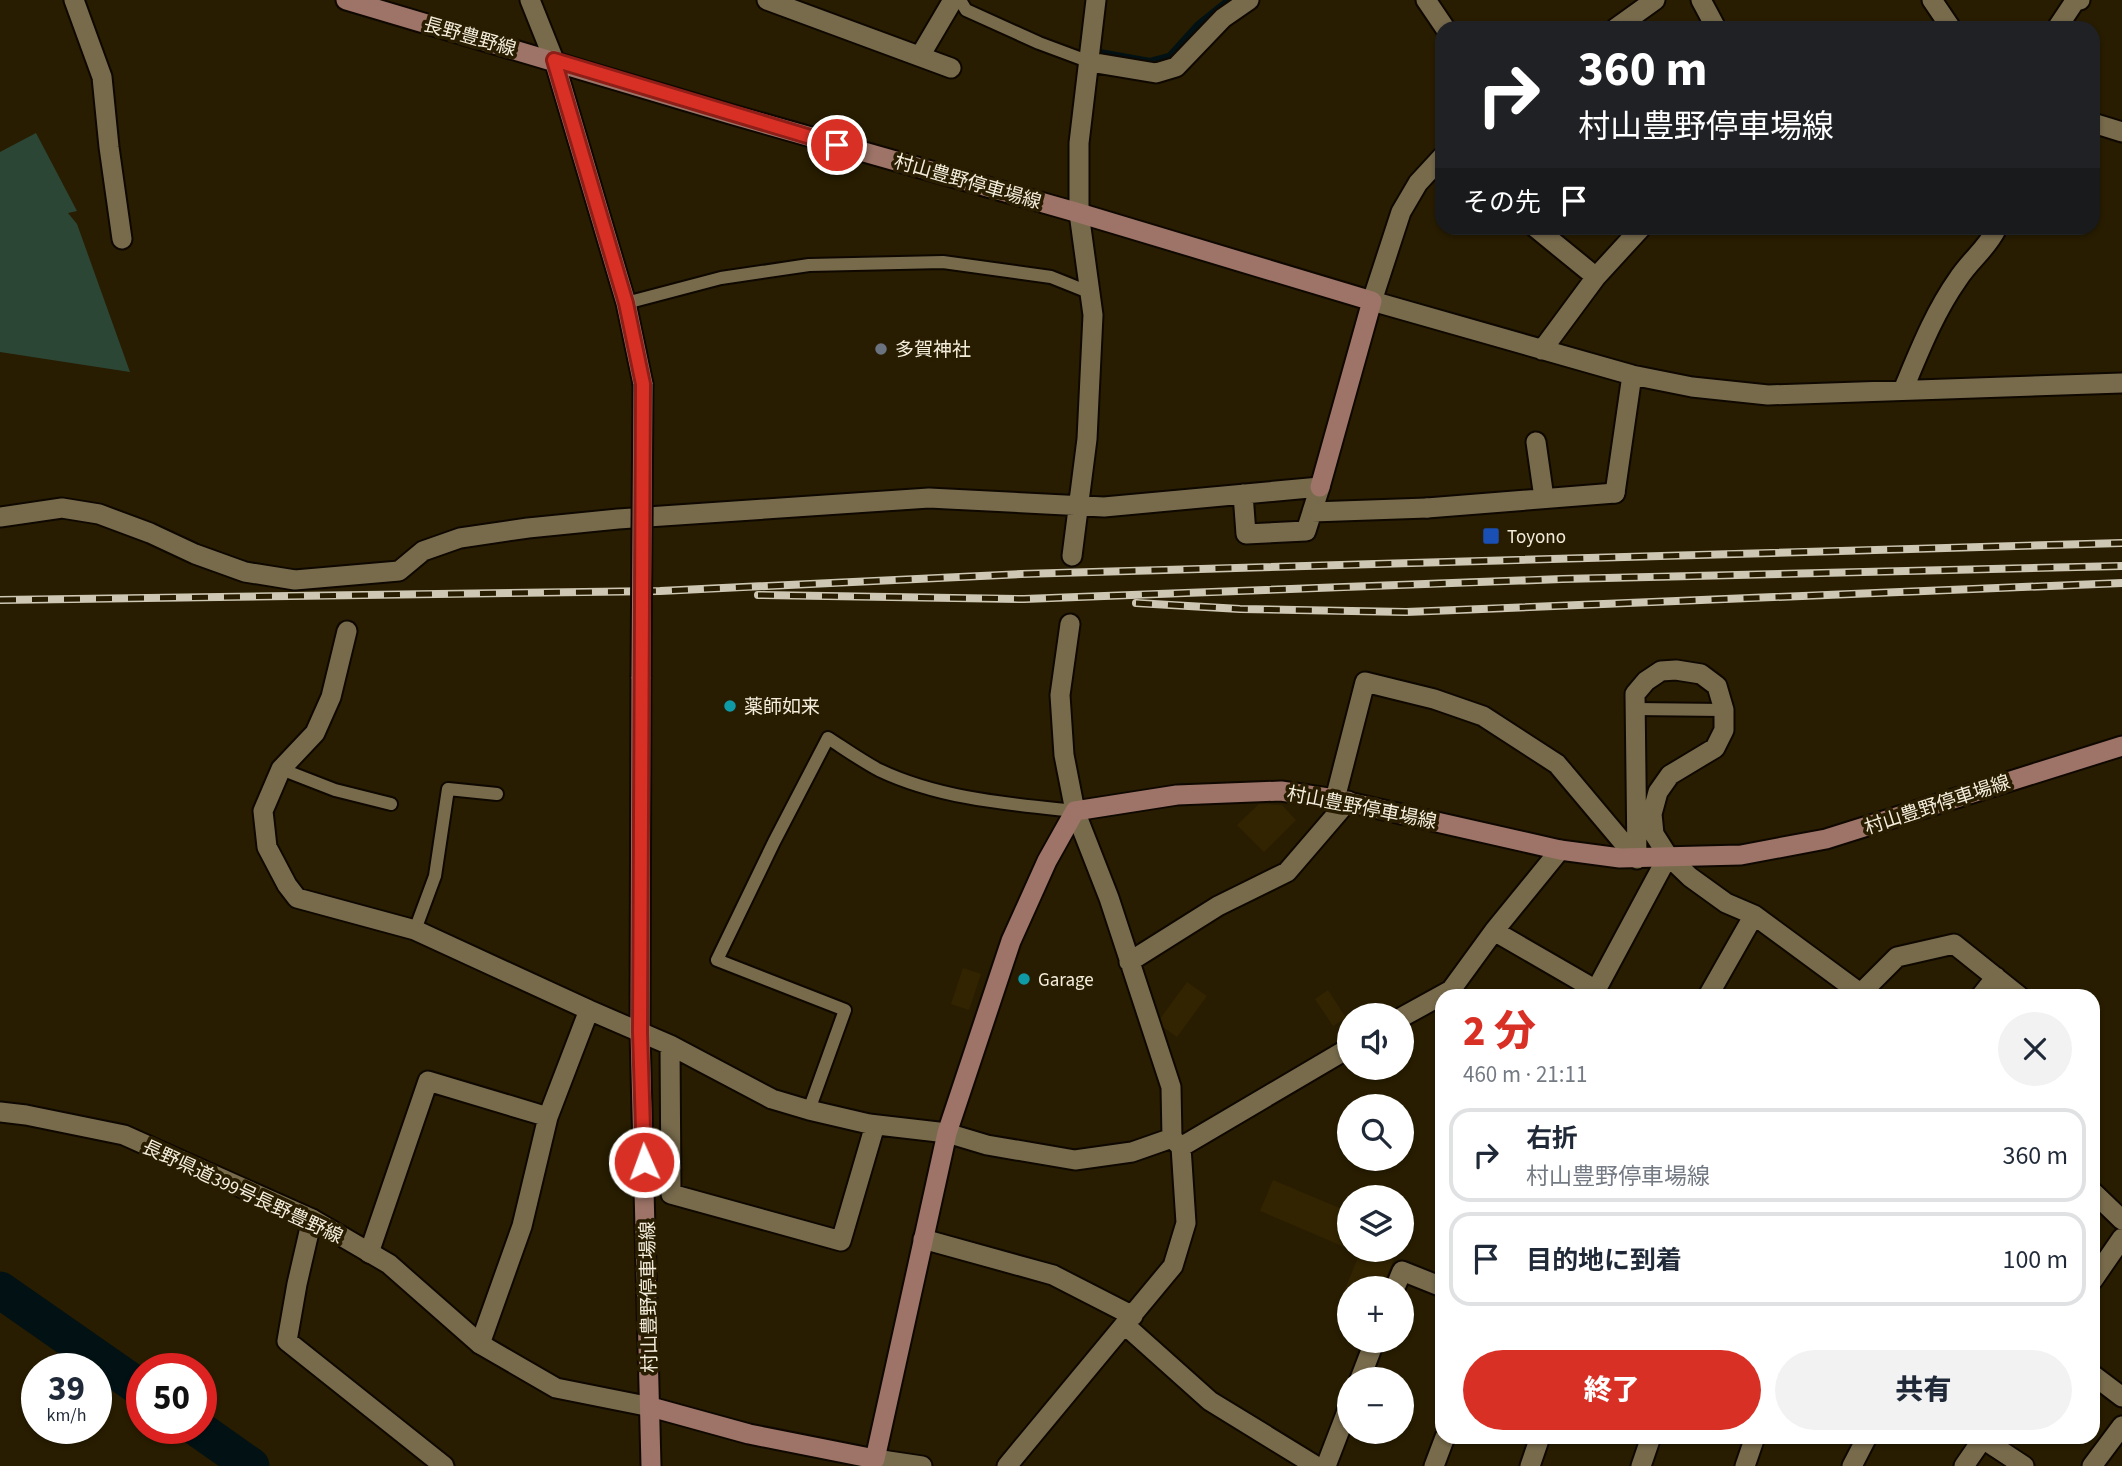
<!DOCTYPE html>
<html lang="ja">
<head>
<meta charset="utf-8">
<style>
  body { margin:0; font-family:"Source Sans 3","Noto Sans JP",sans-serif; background:#f2f2f3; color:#1f2937; height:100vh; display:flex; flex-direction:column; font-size:26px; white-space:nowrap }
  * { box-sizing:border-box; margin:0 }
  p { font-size:23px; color:#747a83 }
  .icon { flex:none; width:38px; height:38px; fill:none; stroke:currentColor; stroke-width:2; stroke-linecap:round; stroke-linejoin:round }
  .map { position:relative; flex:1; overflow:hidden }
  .details { position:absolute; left:1435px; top:989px; width:665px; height:455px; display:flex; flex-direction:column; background:#fff; border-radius:21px; box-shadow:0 2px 5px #0004 }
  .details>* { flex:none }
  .guide { position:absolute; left:1435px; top:21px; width:665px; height:214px; border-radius:21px; box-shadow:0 2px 5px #0004; background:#202124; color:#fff; overflow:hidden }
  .buttons { position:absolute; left:1337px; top:1003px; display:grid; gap:14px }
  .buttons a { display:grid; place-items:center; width:77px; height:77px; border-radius:50%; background:#fff; box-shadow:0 2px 5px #0004; font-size:35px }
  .speed { position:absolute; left:21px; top:1353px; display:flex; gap:14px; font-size:35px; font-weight:700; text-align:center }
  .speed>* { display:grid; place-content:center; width:91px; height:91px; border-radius:50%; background:#fff; box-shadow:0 2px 5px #0004; line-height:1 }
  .speed small { font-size:18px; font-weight:400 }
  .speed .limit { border:10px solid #d22; background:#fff; color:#111 }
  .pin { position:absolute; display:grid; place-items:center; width:60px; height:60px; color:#fff; margin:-30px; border:4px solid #fff; border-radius:50%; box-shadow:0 2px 7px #0007 }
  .me { position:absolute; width:77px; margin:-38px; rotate:358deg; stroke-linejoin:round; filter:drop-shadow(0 0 5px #0008) }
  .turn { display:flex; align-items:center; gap:24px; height:147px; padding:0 28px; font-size:32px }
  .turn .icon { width:91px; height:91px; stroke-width:2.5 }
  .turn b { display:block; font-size:49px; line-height:60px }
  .then { display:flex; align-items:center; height:66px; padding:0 28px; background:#0003; gap:14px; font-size:26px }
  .round { display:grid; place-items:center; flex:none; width:74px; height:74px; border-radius:37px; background:#f2f2f3 }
  .head { display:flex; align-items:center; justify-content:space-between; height:119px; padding:0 28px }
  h1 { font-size:42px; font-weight:800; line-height:52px; color:#d93025 }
  .button { display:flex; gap:14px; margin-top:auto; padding:14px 28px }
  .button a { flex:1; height:80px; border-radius:42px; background:#d93025; color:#fff; font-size:28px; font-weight:800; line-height:80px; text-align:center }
  .button a+a { background:#f2f2f3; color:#1f2937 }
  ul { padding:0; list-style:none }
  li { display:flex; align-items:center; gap:21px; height:94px; margin:0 14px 10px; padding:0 14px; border:4px solid #e0e1e3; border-radius:21px }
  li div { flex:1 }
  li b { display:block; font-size:26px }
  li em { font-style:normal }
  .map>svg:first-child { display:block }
  .built { fill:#322400 }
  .green { fill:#2c4636 }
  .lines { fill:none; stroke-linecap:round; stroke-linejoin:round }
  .stream { stroke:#021114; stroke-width:6 }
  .river { stroke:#021114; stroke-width:37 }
  .service-casing { stroke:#0f0800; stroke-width:16 }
  .pedestrian-casing { stroke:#0f0800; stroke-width:23 }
  .minor-casing { stroke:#0f0800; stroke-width:23 }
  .tertiary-casing { stroke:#0f0800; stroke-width:23 }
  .secondary-casing { stroke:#0f0800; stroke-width:23 }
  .service { stroke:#786b4c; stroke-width:12 }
  .pedestrian { stroke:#786b4c; stroke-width:19 }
  .minor { stroke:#786b4c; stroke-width:19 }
  .tertiary { stroke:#786b4c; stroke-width:19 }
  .secondary { stroke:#9d7467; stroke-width:19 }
  .rail-casing { stroke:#cec7b3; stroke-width:8 }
  .rail { stroke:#281d00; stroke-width:5; stroke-dasharray:16; stroke-linecap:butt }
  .secondary-bridge-casing { stroke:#0f0800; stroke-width:23; stroke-linecap:butt }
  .secondary-bridge { stroke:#9d7467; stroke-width:19 }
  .route-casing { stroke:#8d1f18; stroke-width:18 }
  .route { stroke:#d93025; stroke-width:12 }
  .worship-dot { fill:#6b7280; stroke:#281d00; stroke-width:2.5 }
  .transit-dot { fill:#1a4fb4; stroke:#281d00; stroke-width:2.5 }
  .culture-dot { fill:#0f9aa8; stroke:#281d00; stroke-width:2.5 }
  .labels { text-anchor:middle; stroke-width:7; stroke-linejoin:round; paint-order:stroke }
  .street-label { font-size:19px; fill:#f4eddc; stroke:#281d00 }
  .poi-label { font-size:19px; fill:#f4eddc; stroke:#281d00; text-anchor:start }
</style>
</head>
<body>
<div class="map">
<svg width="2122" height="1466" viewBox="0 0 2122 1466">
  <rect width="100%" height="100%" fill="#281d00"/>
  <!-- built -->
  <path class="built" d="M 1259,804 L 1282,805 L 1296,820 L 1264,852 L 1237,825 Z
    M 963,968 L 981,974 L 969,1010 L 951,1004 Z
    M 1187,982 L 1207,996 L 1177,1037 L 1157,1023 Z
    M 1328,990 L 1346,1018 L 1333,1026 L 1315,999 Z
    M 1273,1180 L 1349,1212 L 1349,1249 L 1260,1211 Z
    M 1351,1250 L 1391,1250 L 1388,1256 L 1394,1259 L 1382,1288 L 1349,1288 L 1349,1297 L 1343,1294 L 1357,1260 L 1355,1251 Z"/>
  <!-- green -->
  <path class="green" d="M 36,133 L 77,211 L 68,213 L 77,224 L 130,372 L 0,352 L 0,152 Z"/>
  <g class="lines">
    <!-- stream -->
    <path class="stream" d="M 1100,52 L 1150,61 L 1169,56 L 1198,24 L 1228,0"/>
    <!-- river -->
    <path class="river" d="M 0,1290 L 142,1389
      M 197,1428 L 251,1466"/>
    <defs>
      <path id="service" d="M 960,0 L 966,10 L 1039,43 L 1090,62
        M 626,303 L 721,278 L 809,265 L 943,262 L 1051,277 L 1091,293
        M 1634,709 L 1724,710
        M 281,769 L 335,790 L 391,804
        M 415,930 L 435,876 L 448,789 L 497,794
        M 809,1110 L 845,1010 L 717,960 L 774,842 L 828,738 C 845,749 862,761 879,770 C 940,799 1009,804 1075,811"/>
      <path id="pedestrian" d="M 1536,442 L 1544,498
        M 1427,508 L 1615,493"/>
      <path id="minor" d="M 74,0 L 102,77 L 109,147 L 122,239
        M 767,0 L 951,68
        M 1426,0 L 1445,28
        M 1701,0 L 1716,28
        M 1932,0 L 1951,28
        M 2057,28 L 2075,1 L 2080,0
        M 920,56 L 953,0
        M 1090,62 L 1156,73 L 1176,67 L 1223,18 L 1249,0
        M 2093,123 L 2122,132
        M 1536,228 L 1596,277 L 1542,350
        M 1596,277 L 1641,228
        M 1372,301 L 1632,375 L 1692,387 L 1768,395 L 2122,383
        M 1903,390 C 1919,352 1934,313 1958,279 C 1971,259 1986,250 1997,228
        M 1615,493 L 1632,375
        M 1243,494 L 1246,534 L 1306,531 L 1312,512
        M 0,517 L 62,508 L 99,514 L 150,533 L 195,554 L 245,572 L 295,580 L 399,571 L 423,551 L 460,538 L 528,528 L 618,519 L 929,498 L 1104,507 L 1320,487 L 1312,512 L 1427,508
        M 1072,556 L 1087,439 L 1093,315 L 1079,213 L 1079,143 L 1096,0
        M 347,631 L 331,697 L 315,733 L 281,769 L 263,811 L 267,847 L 287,885 L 297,898 L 415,930 L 589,1010 L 670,1045 L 772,1099 L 809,1110 L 869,1124 L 947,1133 L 987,1145 L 1075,1160 L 1132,1152 L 1172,1138
        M 1335,799 L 1365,682 L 1434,699 L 1483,716 L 1557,764 L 1637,859
        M 1637,859 L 1635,694 L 1646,681 L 1661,671 L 1676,670 L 1701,674 L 1717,686 L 1724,710 L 1724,730 L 1715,748 L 1670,775 L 1658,792 L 1652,814 L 1654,834 L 1668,856 L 1690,877 L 1726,903 L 1754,915 L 1864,996
        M 1494,931 L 1596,990 L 1668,856
        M 1129,962 L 1218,906 L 1287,872 L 1348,801
        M 1861,993 L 1897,957 L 1954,944 L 2019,996
        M 1708,996 L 1754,915
        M 1981,996 L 1996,977
        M 1402,1017 L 1451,990 L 1494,931 L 1560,850
        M 670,1045 L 671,1194 L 841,1241 L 875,1125
        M 1181,1147 L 1349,1048
        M 2093,1192 L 2122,1220
        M 312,1219 L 297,1284 L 287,1341 L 444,1466
        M 923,1239 L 1053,1275 L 1133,1316
        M 369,1253 L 428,1081 L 548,1117
        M 2093,1280 L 2122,1238
        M 1395,1288 L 1402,1271 L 1442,1287
        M 1125,1325 L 1210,1401 L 1316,1466
        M 480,1344 L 522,1226 L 548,1117 L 589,1010
        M 2093,1375 L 2122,1397
        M 1360,1379 L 1375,1340
        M 1983,1439 L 2024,1466
        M 1007,1466 L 1173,1266 L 1186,1223 L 1181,1147 L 1172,1138 L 1171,1087 L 1109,898 L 1075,811 L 1064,755 L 1060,695 L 1070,624
        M 1326,1466 L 1349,1406
        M 1434,1466 L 1445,1437
        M 1530,1466 L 1540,1437
        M 1641,1466 L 1651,1437
        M 1745,1466 L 1755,1437
        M 1852,1466 L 1867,1437
        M 1964,1466 L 1984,1437
        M 2092,1466 L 2122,1426"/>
      <path id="tertiary" d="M 530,0 L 554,60
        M 1616,28 L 1655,0
        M 1372,301 L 1401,212 L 1418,183 L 1442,157
        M 0,1112 L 26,1115 L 124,1135 L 312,1219 L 389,1264 L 480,1344 L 556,1388 L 651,1407
        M 875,1459 L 922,1466"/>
      <path id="secondary" d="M 346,0 L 730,114 L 1079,213 L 1372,301 L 1320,487
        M 554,60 L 626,303 L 643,384
        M 641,677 L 640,1032 L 651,1466
        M 651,1407 L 749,1434 L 875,1459 L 947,1133 L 1011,941 L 1047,861 L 1075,811 L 1177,795 L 1281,791 L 1335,799 L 1560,850 L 1620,858 L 1741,855 L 1826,839 L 2122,746"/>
    </defs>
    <!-- service casing -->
    <use href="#service" class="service-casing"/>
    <!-- pedestrian casing -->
    <use href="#pedestrian" class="pedestrian-casing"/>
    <!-- minor casing -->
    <use href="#minor" class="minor-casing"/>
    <!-- tertiary casing -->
    <use href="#tertiary" class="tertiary-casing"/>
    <!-- secondary casing -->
    <use href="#secondary" class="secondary-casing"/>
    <!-- service -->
    <use href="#service" class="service"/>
    <!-- pedestrian -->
    <use href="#pedestrian" class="pedestrian"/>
    <!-- minor -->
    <use href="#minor" class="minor"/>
    <!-- tertiary -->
    <use href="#tertiary" class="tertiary"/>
    <!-- secondary -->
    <use href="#secondary" class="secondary"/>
    <defs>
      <path id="rail" d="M 758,595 L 1024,599 L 1562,579 L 2122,566
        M 0,600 L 660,591 L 1021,574 L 2122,543
        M 1136,603 L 1240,609 L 1406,612 L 2122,583"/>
    </defs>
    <!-- rail casing -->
    <use href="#rail" class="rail-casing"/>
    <!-- rail -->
    <use href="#rail" class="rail"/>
    <defs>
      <path id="secondary-bridge" d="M 641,677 L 643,384"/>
    </defs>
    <!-- secondary-bridge casing -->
    <use href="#secondary-bridge" class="secondary-bridge-casing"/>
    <!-- secondary-bridge -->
    <use href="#secondary-bridge" class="secondary-bridge"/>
  </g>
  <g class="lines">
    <defs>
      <path id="route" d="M 644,1162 L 640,1032 L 643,384 L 626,303 L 554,60 L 837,145"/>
    </defs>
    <!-- route casing -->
    <use href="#route" class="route-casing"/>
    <!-- route -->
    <use href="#route" class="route"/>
  </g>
  <!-- markers -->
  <circle class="worship-dot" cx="881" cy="349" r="7"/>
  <rect class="transit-dot" x="1482" y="527" width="18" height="18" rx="3.5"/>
  <g class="culture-dot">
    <circle cx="730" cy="706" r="7"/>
    <circle cx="1024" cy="979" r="7"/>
  </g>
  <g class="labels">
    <!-- street labels -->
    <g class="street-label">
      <text transform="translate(470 36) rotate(16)" y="7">長野豊野線</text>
      <text transform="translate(968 181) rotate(16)" y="7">村山豊野停車場線</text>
      <text transform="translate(1937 804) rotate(-18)" y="7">村山豊野停車場線</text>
      <text transform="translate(1362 807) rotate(11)" y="7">村山豊野停車場線</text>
      <text transform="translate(243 1191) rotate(25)" y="7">長野県道399号長野豊野線</text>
      <text transform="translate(648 1297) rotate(-91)" y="7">村山豊野停車場線</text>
    </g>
    <!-- poi labels -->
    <g class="poi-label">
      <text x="895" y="356">多賀神社</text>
      <text x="1507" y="543">Toyono</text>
      <text x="744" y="713">薬師如来</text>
      <text x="1038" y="986">Garage</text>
    </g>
  </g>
</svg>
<div class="buttons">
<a><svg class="icon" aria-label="sound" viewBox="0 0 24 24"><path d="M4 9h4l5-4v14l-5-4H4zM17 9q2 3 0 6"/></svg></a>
<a><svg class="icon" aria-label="search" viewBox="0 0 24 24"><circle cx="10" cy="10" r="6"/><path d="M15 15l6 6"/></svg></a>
<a><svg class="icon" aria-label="layers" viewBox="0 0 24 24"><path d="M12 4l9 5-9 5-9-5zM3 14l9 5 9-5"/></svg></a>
<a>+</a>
<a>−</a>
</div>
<div class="speed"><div>39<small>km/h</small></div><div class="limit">50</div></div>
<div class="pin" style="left:837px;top:145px;background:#d93025"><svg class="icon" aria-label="arrive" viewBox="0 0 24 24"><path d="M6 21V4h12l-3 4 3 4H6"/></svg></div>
<svg class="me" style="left:644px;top:1162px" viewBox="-20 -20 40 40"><circle r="17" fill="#d93025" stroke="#fff" stroke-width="3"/><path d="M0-11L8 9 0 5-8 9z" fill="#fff"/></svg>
<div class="guide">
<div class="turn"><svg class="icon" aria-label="right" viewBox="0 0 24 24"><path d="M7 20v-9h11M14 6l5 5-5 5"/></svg><div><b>360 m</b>村山豊野停車場線</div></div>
<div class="then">その先<svg class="icon" aria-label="arrive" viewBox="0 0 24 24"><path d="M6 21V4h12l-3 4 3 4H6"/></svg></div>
</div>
<section class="details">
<div class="head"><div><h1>2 分</h1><p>460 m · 21:11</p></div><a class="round"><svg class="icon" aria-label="close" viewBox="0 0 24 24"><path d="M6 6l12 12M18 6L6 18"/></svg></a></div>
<ul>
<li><svg class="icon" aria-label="right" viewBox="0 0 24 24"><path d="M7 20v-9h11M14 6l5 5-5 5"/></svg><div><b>右折</b><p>村山豊野停車場線</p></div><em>360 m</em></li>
<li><svg class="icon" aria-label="arrive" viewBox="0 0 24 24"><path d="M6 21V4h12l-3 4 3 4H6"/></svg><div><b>目的地に到着</b></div><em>100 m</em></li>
</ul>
<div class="button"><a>終了</a><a>共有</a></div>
</section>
</div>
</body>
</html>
